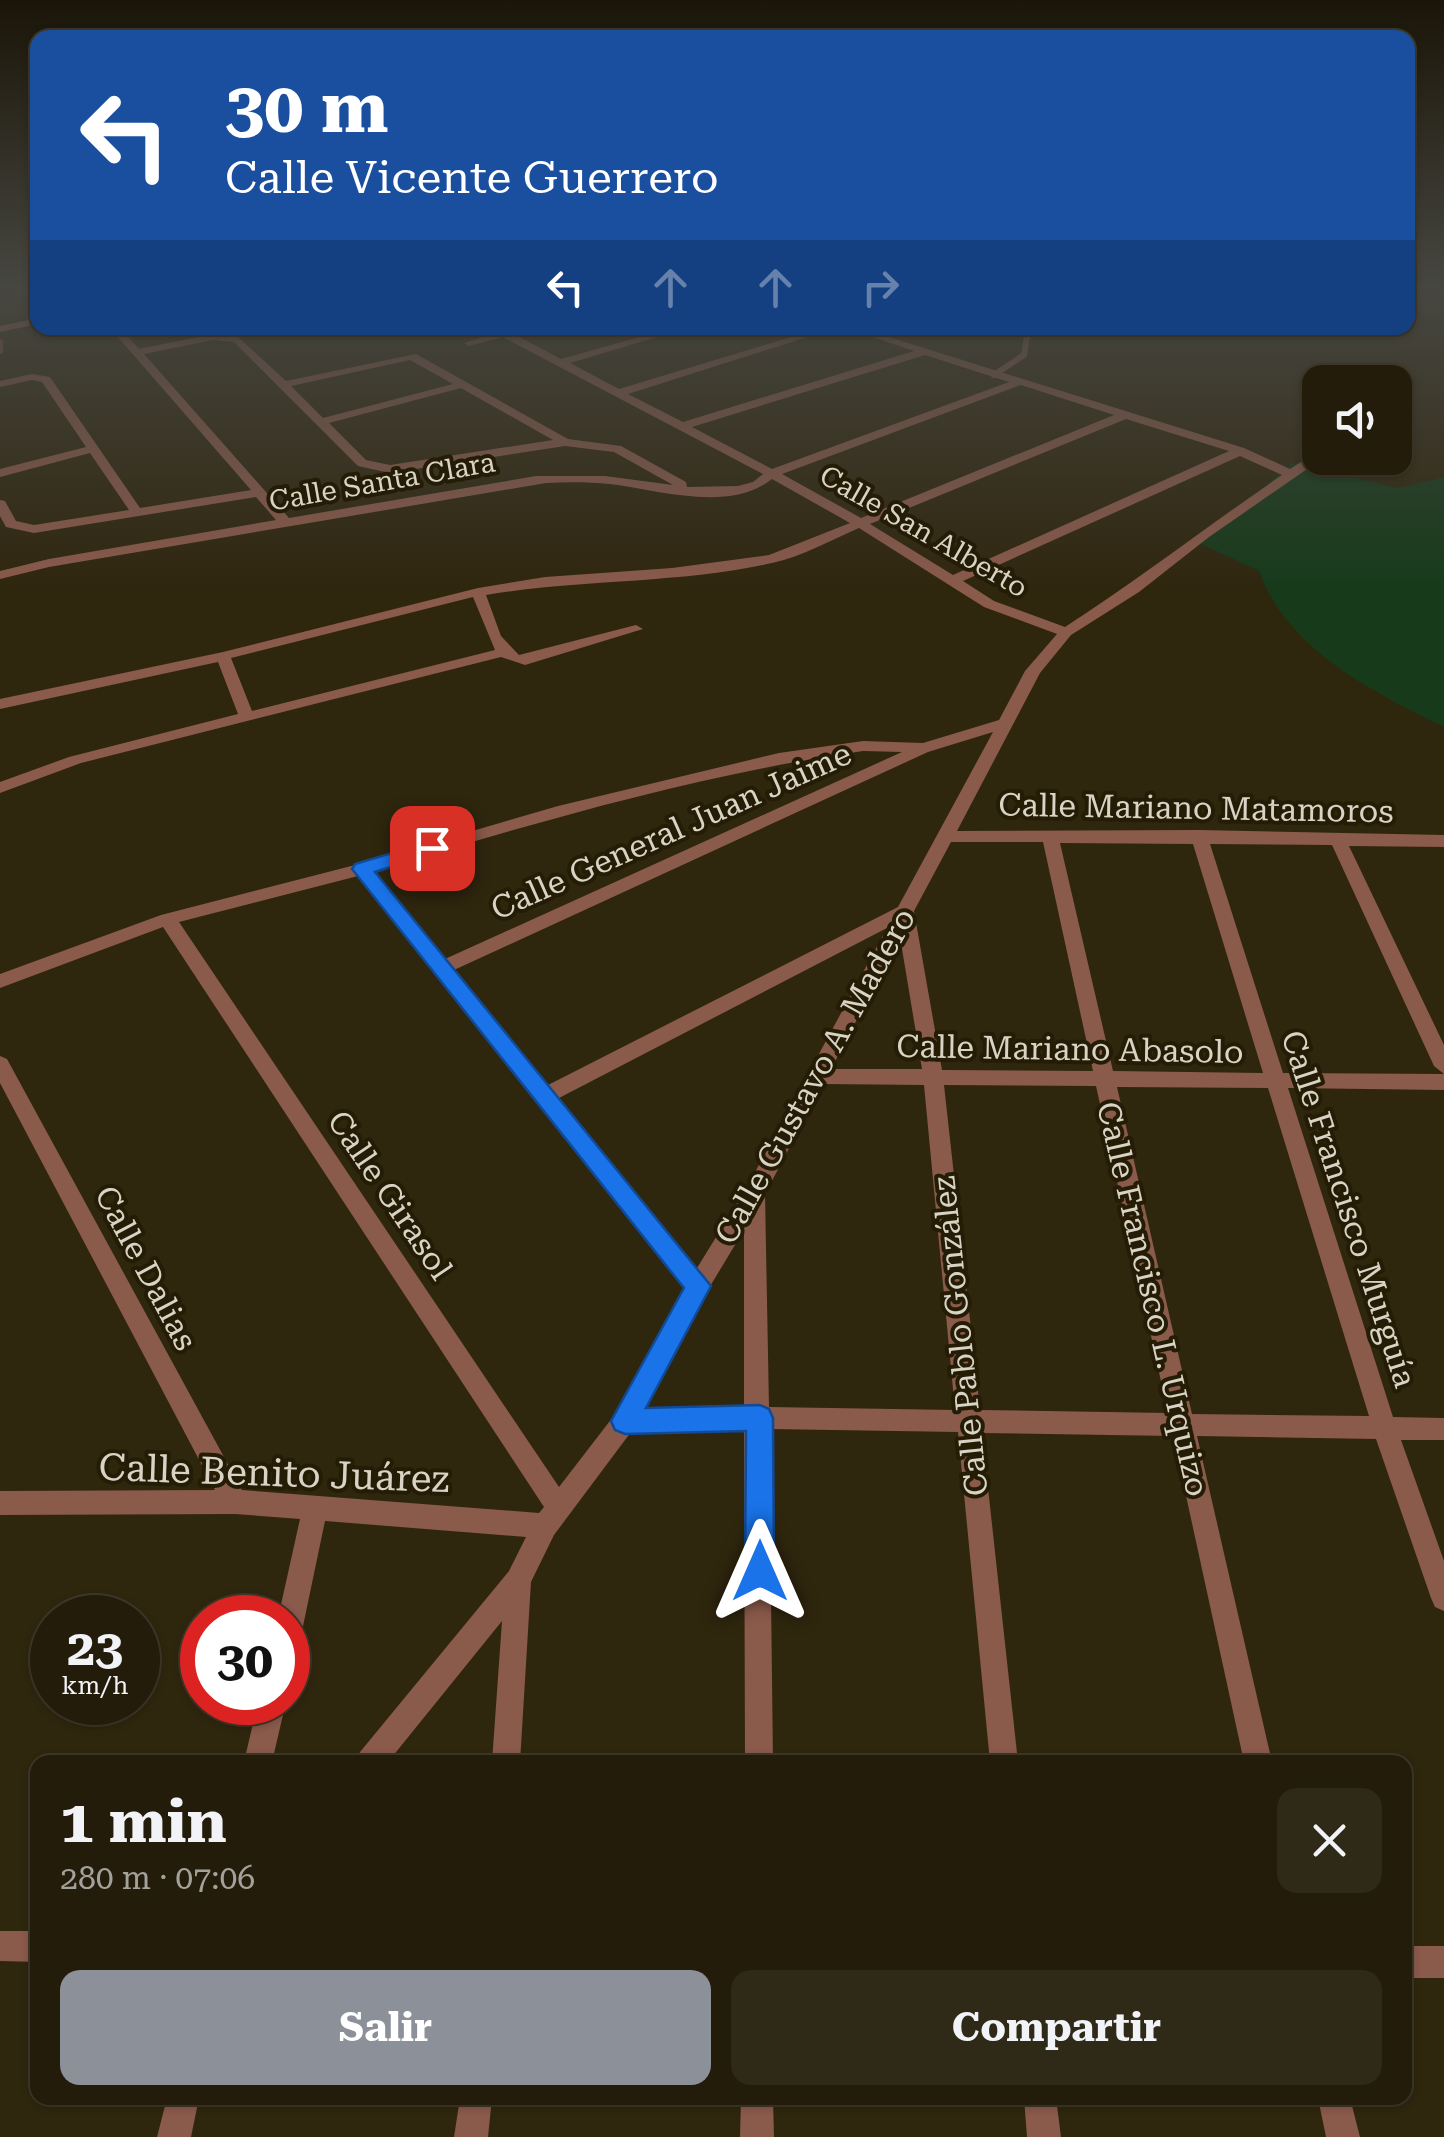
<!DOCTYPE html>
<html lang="es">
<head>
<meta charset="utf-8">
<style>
  body { margin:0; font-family:"Roboto Serif",serif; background:#2f2918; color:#f1f3f6; height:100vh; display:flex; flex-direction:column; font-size:38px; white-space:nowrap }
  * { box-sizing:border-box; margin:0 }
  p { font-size:32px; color:#a3a19c }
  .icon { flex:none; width:55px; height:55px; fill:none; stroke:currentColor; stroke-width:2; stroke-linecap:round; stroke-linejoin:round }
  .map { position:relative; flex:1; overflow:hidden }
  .side { position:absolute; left:30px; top:1755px; width:1382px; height:350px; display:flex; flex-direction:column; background:#231c0a; border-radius:20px; box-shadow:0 2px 8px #0004,0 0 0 2px #403a2b }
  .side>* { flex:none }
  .hud { position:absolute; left:30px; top:30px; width:1385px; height:305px; border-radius:20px; box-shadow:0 2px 8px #0004,0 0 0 2px #403a2b; background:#1a4fa0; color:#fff; overflow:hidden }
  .tools { position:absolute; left:1302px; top:365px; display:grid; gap:20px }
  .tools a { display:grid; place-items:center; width:110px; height:110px; border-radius:20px; background:#231c0a; box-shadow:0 2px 8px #0004,0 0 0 2px #403a2b; font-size:50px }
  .speed { position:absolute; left:30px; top:1595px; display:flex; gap:20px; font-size:50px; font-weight:700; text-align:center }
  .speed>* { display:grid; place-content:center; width:130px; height:130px; border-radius:50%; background:#231c0a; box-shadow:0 2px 8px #0004,0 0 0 2px #403a2b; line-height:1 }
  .speed small { font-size:25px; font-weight:400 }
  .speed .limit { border:15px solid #d22; background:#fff; color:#111 }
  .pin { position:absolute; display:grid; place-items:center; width:85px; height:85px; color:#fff; margin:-42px; border-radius:20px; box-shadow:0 5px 15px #0006 }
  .me { position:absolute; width:110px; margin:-55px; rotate:0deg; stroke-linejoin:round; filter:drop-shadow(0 0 8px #0008) }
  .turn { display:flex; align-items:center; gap:35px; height:210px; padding:0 30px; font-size:45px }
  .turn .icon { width:130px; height:130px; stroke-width:2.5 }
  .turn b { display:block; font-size:70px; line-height:85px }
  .lanes { display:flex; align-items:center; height:95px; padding:0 30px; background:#0003; justify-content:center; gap:50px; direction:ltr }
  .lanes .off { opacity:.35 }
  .round { display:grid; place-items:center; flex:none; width:105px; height:105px; border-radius:20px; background:#2f2918 }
  .head { display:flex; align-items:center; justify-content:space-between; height:170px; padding:0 30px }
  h1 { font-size:60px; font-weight:700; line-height:75px }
  .action { display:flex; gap:20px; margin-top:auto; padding:20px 30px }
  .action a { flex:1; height:115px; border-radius:20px; background:#8c9099; color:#fff; font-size:40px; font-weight:700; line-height:115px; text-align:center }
  .action a+a { background:#2f2918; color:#f1f3f6 }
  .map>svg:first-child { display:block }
  .green { fill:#173a1b }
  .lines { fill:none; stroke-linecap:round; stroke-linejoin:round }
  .service { stroke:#8a5a4b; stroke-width:6 }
  .minor { fill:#8a5a4b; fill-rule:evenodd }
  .secondary { fill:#c2755e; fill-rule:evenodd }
  .route { fill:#1a73e8; stroke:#114b97; stroke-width:2.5 }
  .labels { text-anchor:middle; stroke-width:8; stroke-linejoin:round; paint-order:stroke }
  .far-street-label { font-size:28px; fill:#d8d3c5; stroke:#251c05 }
  .street-label { font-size:32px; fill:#d8d3c5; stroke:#251c05 }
  .near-street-label { font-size:38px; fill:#d8d3c5; stroke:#251c05 }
</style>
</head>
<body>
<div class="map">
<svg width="1444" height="2137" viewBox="0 0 1444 2137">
  <rect width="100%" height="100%" fill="#2f260e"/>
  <!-- green -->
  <path class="green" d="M 1292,463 L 1398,488 L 1444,477 L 1444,727 C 1373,692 1287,650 1259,571 L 1199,543 Z"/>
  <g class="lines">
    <!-- service -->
    <path class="service" d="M 121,333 L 145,328
      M 0,342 L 0,351
      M 994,375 L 1024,355 L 1028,331"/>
    <!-- minor -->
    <path class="minor" d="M 110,328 L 120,328 L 139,349 L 213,334 L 237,336 L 286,381 L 416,354 L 568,439 L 621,446 L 686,482 L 687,487 L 738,486 L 753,482 L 763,474 L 503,337 L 469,346 L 464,343 L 495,333 L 489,328 L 529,328 L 514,334 L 561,359 L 672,328 L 687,328 L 570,363 L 619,389 L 821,328 L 836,328 L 628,394 L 683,422 L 914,351 L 846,328 L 860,328 L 1244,448 L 1290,469 L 1320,450 L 1320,458 L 1323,458 L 1209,537 L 1139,592 L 1071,635 L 1040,673 L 957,831 L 1199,830 L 1444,835 L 1444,847 L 1349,846 L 1444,1045 L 1444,1074 L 1434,1066 L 1332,845 L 1210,844 L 1283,1073 L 1444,1074 L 1444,1090 L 1288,1088 L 1393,1417 L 1444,1418 L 1444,1440 L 1401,1440 L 1444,1561 L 1444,1611 L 1435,1607 L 1431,1598 L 1376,1439 L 1197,1436 L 1272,1762 L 1244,1762 L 1173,1436 L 982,1433 L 1018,1762 L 990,1762 L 958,1432 L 769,1429 L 773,1762 L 745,1762 L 744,1430 L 631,1432 L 554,1535 L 531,1582 L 520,1762 L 492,1762 L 502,1621 L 388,1762 L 356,1762 L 360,1752 L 509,1571 L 526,1537 L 325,1521 L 302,1631 L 298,1641 L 288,1645 L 288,1618 L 278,1618 L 300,1519 L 235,1514 L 0,1515 L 0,1491 L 215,1490 L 0,1083 L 0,1056 L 7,1059 L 242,1490 L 539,1513 L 544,1507 L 163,927 L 0,988 L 0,974 L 161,915 L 359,864 L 558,806 L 779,753 L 863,741 L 923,743 L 999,720 L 1025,671 L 1057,634 L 984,607 L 859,528 C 831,540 801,557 772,563 C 679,584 580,579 486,595 L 501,636 L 519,655 L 636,625 L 643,629 L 525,665 L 501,657 L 81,763 L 0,793 L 0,782 L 69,757 L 238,714 L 218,662 L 0,709 L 0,699 L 223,652 L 478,588 L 545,577 L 672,568 L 769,555 L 850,523 L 772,479 C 729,513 659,490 610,484 C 588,482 567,482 546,483 L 49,567 L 0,579 L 0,571 L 49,559 L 276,520 L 256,497 L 34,533 L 6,527 L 0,516 L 0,500 L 5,501 L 16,521 L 34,525 L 129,510 L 90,453 L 0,477 L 0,469 L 86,447 L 42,382 L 32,380 L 0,387 L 0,381 L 32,374 L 50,377 L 140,508 L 251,490 ZM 213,340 L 234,342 L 358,466 L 390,473 L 565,446 L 614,452 L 673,485 L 605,476 L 536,476 L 289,518 L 144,354 ZM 925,355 L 1009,382 L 772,469 L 692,427 ZM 410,360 L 453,384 L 323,418 L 291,386 ZM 1021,385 L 1114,415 L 861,518 L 782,474 ZM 461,388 L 553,440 L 390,465 L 366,460 L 329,423 ZM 1126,419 L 1229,451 L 953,575 L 870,524 ZM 1240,456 L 1282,475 C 1209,525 1139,579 1065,627 L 994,601 L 963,581 ZM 473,597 L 495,650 L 252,711 L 231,658 ZM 993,732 L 898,907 L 548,1085 L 454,970 L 928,752 ZM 863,751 L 902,752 L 445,959 L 374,871 C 535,823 696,775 863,751 ZM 951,842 L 1043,842 L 1093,1071 L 942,1070 L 914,911 ZM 1060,843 L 1193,844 L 1263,1073 L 1113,1071 ZM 358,876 L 685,1287 L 616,1413 L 559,1487 L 179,922 ZM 887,928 L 747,1187 L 697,1268 L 559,1098 ZM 900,937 L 922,1069 L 831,1069 ZM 823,1084 L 924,1085 L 955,1410 L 769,1407 L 765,1194 ZM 944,1085 L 1096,1086 L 1168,1413 L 980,1410 ZM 1117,1087 L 1268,1088 L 1369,1416 L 1192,1414 ZM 744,1230 L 744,1407 L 644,1409 L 706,1293 Z
      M 329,328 L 348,328 L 313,337 L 308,334 Z
      M 258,1702 L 286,1702 L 272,1762 L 244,1762 Z
      M 0,1931 L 38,1931 L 38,1962 L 0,1961 Z
      M 1405,1946 L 1444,1946 L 1444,1978 L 1405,1978 Z
      M 167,2098 L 199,2098 L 191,2137 L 157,2137 Z
      M 460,2098 L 492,2098 L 488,2137 L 454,2137 Z
      M 741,2098 L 773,2098 L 774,2137 L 740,2137 Z
      M 1024,2098 L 1056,2098 L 1061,2137 L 1027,2137 Z
      M 1318,2098 L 1350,2098 L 1360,2137 L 1326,2137 Z"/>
    <!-- secondary -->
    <path class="secondary" d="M 38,318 L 38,324 L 0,332 L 0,326 Z"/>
  </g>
  <!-- sky -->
  <linearGradient id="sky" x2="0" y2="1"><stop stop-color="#1a1508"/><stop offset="0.49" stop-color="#474741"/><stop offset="1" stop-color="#474741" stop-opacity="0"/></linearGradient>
  <rect width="1444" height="590" fill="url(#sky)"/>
  <!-- route -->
  <path class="route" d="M 432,841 L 442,848 L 439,852 L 375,872 L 711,1286 L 646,1408 L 760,1405 L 769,1409 L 773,1418 L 774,1571 L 770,1582 L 760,1586 L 749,1582 L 745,1571 L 746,1431 L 625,1434 L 615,1430 L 611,1421 L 684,1288 L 352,869 L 355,864 Z"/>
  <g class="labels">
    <!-- far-street labels -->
    <g class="far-street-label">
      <text transform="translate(382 481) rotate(-10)" y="10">Calle Santa Clara</text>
      <text transform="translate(924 531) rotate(30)" y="10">Calle San Alberto</text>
    </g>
    <!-- street labels -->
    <g class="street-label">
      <text transform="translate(1196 808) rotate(1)" y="11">Calle Mariano Matamoros</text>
      <text transform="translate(671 831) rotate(-24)" y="11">Calle General Juan Jaime</text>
      <text transform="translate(1070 1049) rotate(1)" y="11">Calle Mariano Abasolo</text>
      <text transform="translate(815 1076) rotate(-61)" y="11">Calle Gustavo A. Madero</text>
      <text transform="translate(390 1195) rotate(56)" y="11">Calle Girasol</text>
      <text transform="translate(1349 1209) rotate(72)" y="11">Calle Francisco Murguía</text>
      <text transform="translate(146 1268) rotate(62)" y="11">Calle Dalias</text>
      <text transform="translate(1153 1299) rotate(77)" y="11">Calle Francisco L. Urquizo</text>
      <text transform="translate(960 1336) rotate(-96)" y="11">Calle Pablo González</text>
    </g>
    <!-- near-street labels -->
    <g class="near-street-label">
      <text transform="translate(274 1473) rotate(2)" y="13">Calle Benito Juárez</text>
    </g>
  </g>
</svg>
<div class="tools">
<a><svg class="icon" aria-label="sound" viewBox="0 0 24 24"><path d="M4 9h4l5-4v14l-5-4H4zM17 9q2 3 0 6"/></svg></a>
</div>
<div class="speed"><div>23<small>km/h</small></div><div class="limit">30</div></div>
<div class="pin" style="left:432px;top:848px;background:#d93025"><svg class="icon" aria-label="arrive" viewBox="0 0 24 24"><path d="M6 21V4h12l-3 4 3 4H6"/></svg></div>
<svg class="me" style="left:760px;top:1571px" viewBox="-20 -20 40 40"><path d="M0-17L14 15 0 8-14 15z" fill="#1a73e8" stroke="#fff" stroke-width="4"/></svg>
<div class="hud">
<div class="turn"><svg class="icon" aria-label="left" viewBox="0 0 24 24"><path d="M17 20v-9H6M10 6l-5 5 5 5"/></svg><div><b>30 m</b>Calle Vicente Guerrero</div></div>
<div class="lanes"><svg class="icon" aria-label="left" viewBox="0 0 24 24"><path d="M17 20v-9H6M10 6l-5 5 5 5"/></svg><svg class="icon off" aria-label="ahead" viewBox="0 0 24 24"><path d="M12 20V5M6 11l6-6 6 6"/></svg><svg class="icon off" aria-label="ahead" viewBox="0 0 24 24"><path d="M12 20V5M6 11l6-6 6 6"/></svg><svg class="icon off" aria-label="right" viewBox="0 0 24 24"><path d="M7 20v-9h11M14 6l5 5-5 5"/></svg></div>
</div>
<section class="side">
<div class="head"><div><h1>1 min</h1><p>280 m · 07:06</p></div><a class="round"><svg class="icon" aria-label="close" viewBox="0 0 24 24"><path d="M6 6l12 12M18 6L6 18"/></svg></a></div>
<div class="action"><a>Salir</a><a>Compartir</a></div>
</section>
</div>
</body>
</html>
